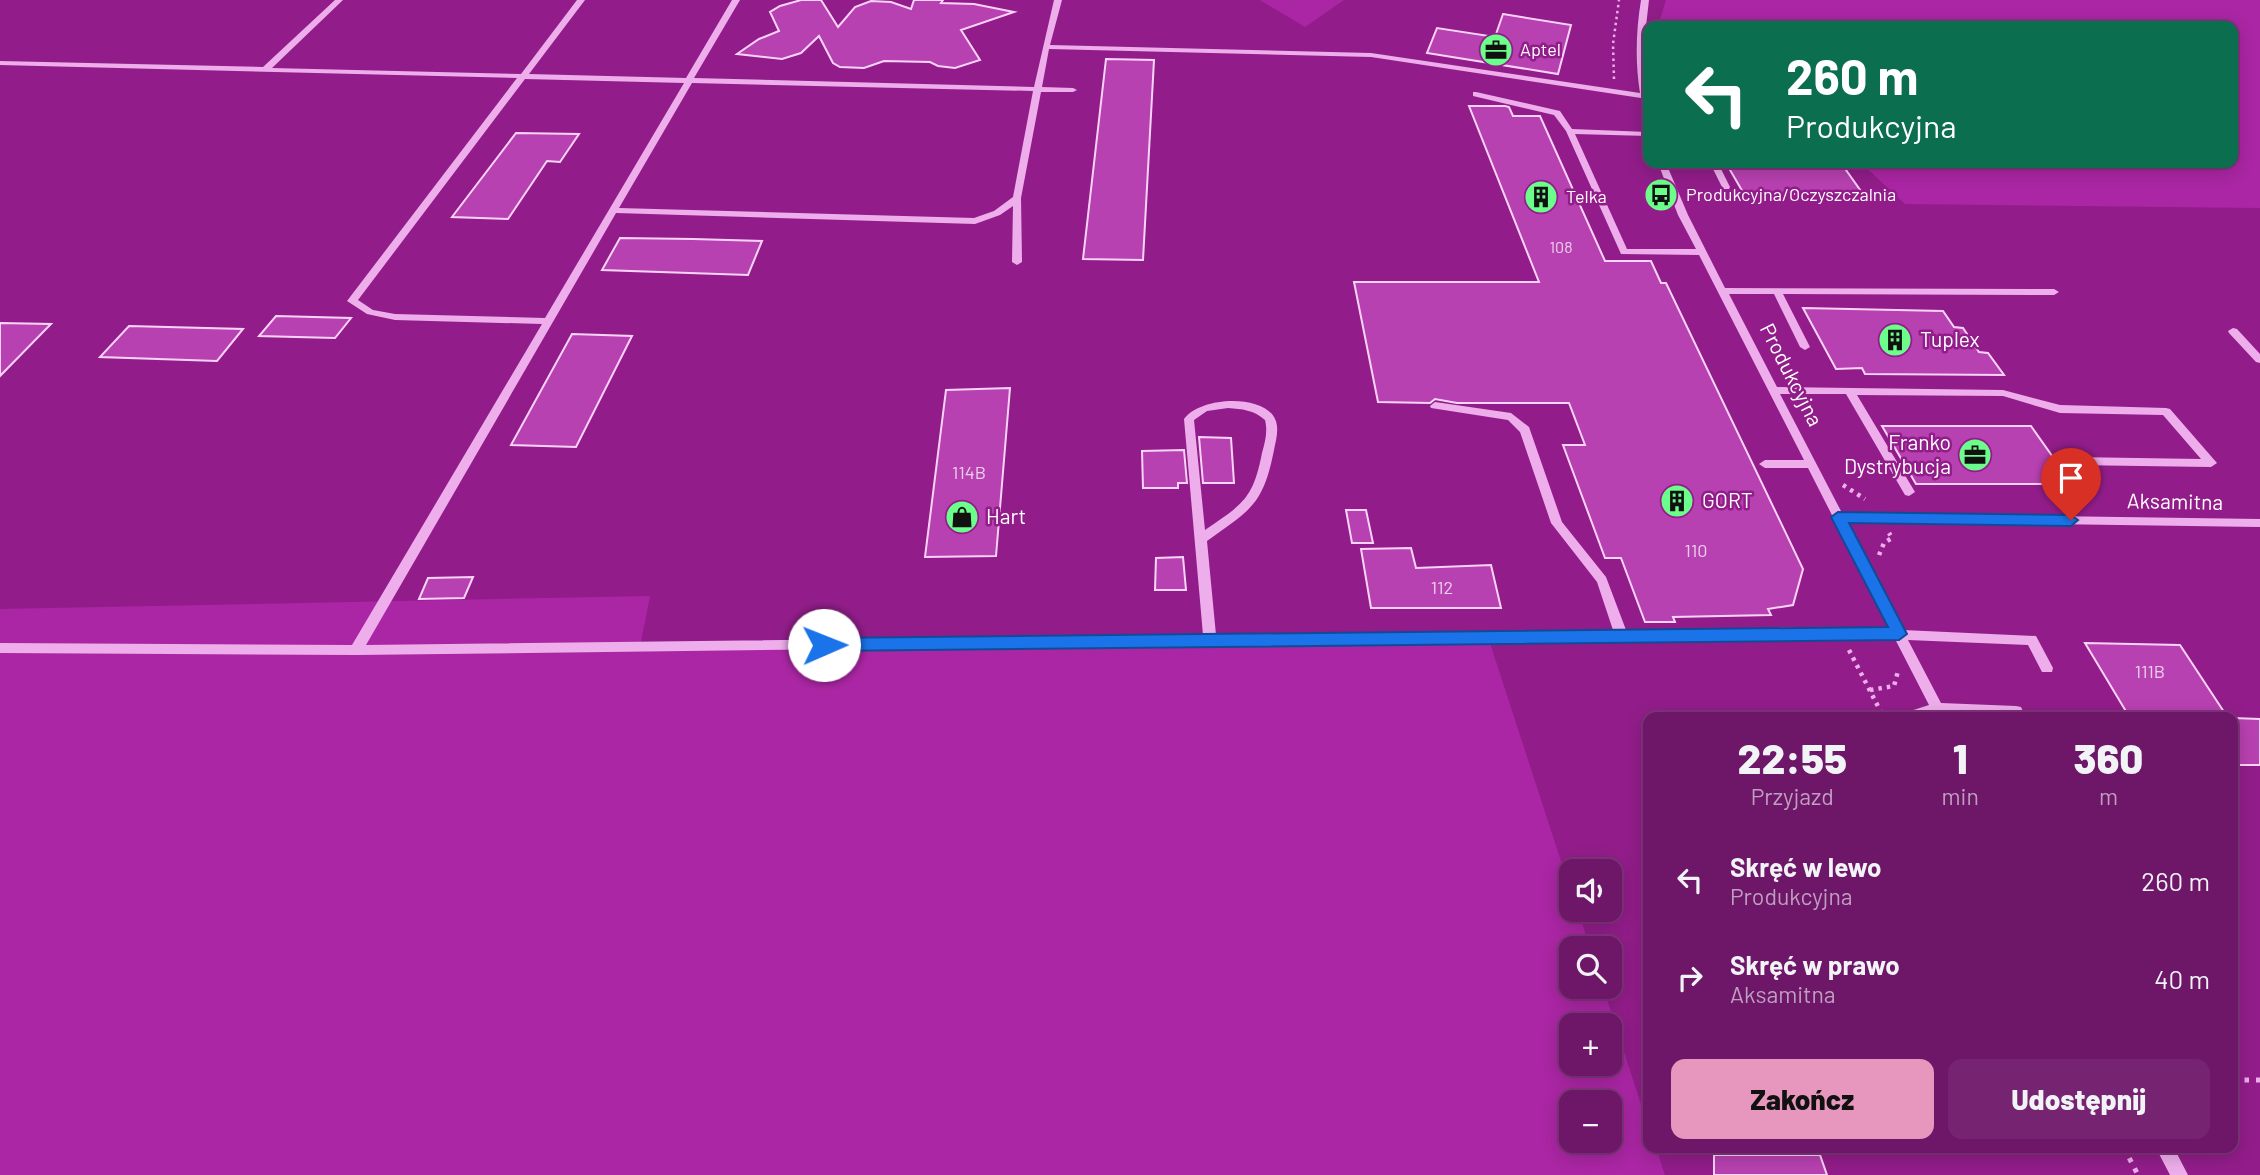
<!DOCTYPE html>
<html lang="pl">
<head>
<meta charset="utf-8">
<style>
  body { margin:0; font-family:Barlow,sans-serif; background:#762371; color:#f1f3f6; height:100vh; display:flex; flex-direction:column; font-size:26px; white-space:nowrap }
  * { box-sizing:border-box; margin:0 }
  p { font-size:23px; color:#bf9fc0 }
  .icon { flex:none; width:38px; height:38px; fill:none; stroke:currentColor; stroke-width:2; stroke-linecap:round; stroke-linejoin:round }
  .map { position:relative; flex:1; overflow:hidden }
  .drawer { position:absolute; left:1643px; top:712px; width:595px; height:441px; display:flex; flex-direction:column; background:#6e1668; border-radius:14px; box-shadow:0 4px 18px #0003,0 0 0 2px #80357c }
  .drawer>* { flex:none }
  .guide { position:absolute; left:1643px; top:21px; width:595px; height:147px; border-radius:14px; box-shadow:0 4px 18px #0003,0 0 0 2px #80357c; background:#0b6e4f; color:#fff; overflow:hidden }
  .controls { position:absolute; left:1559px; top:859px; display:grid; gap:14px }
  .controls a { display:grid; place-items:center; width:63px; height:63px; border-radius:14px; background:#6e1668; box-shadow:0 4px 18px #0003,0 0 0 2px #80357c; font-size:35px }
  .pin { position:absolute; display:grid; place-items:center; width:60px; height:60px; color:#fff; margin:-72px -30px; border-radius:50% 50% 50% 0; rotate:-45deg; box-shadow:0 0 7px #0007 }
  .pin .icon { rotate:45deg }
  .me { position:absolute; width:77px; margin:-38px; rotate:89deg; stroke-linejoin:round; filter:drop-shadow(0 0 5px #0008) }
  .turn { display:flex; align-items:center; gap:24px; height:147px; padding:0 28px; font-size:32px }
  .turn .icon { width:91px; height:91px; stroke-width:2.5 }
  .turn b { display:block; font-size:49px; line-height:60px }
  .eta { display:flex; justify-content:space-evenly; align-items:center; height:119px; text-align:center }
  .eta b { font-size:42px; font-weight:800; line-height:49px }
  .cta { display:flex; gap:14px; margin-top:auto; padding:14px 28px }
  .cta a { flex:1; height:80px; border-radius:14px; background:#e797bd; color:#111; font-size:28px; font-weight:800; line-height:80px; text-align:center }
  .cta a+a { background:#762371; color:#f1f3f6 }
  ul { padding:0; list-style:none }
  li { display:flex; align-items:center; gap:21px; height:98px; padding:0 28px }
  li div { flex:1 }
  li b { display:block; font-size:26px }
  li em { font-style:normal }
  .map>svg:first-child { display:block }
  .green { fill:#ab26a4; fill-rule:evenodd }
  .building { fill:#b841b1; stroke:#fad4f8; stroke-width:2 }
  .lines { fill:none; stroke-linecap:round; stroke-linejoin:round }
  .path-far2 { stroke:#eeaeeb; stroke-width:2.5; stroke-dasharray:2.5 3.5; stroke-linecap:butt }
  .path-far1 { stroke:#eeaeeb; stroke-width:4.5; stroke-dasharray:3.5 5; stroke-linecap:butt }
  .path { stroke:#eeaeeb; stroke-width:5; stroke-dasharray:4.5 7; stroke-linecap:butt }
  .minor { fill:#eeaeeb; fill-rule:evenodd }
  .route { fill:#1a73e8; stroke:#114b97; stroke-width:2 }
  .labels { text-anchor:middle; stroke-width:5; stroke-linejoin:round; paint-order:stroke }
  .far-number-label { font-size:16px; fill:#edd0ec }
  .far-poi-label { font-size:18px; fill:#fff; stroke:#921d8a; text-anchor:start }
  .number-label { font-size:18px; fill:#edd0ec }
  .poi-label { font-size:21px; fill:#fff; stroke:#921d8a; text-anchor:start }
  .street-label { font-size:21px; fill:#fff; stroke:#921d8a }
</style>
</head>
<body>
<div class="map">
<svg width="2260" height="1175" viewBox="0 0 2260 1175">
  <rect width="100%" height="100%" fill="#921d8a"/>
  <!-- green -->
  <path class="green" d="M 1260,0 L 1344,0 L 1305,27 Z
    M 1666,0 L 2260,0 L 2260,208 L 1905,204 L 1861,163 L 2233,163 L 2233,26 L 1658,26 Z
    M 650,596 L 640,647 L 1488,637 L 1571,892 L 1572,910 L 1578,910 L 1590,948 L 1572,948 L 1572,987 L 1603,987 L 1648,1126 L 1648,1148 L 1656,1148 L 1665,1175 L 0,1175 L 0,609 ZM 1572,1026 L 1610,1026 L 1610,1064 L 1572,1064 ZM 1572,1102 L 1610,1102 L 1610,1141 L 1572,1141 Z"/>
  <!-- building -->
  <path class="building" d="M 801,0 L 821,0 L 838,27 L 855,7 L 871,1 L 891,2 L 911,9 L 914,0 L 943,0 L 941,3 L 974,4 L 1014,12 L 961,30 L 980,60 L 955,68 L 938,66 L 930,62 L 884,61 L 864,68 L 840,67 L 833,63 L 819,36 L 801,53 L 782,59 L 737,54 L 759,39 L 779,31 L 770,12 L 780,6 Z
    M 1503,14 L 1571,25 L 1558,74 L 1427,53 L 1437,28 L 1495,37 Z
    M 1106,59 L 1154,60 L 1143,260 L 1083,259 Z
    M 1469,106 L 1505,106 L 1509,107 L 1513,116 L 1540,116 L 1605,261 L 1651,261 L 1661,283 L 1666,283 L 1803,569 L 1793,605 L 1768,609 L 1771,615 L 1673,617 L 1675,622 L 1645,622 L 1621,558 L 1605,558 L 1563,445 L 1585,445 L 1569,403 L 1457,403 L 1435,399 L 1430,403 L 1378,402 L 1354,282 L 1539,282 Z
    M 516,133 L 579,134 L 560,162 L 547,161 L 508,219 L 452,217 Z
    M 1726,163 L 1841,163 L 1863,194 L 1744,194 Z
    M 620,238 L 693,239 L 762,241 L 748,275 L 602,270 Z
    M 1803,308 L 1943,311 L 1954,327 L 1963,328 L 1979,352 L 1988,353 L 2004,375 L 1865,374 L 1862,368 L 1836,369 Z
    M 276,316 L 351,318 L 335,338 L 259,336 Z
    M 0,323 L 51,324 L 0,376 Z
    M 129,326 L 243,329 L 217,361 L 100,357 Z
    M 572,334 L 632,336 L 576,447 L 511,445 Z
    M 1010,388 L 996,556 L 925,557 L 946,390 Z
    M 1882,426 L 2031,426 L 2072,484 L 1916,484 Z
    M 1199,437 L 1231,438 L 1234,483 L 1203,483 Z
    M 1184,450 L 1187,483 L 1178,483 L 1178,488 L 1143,488 L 1142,451 Z
    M 1346,510 L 1366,510 L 1373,543 L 1352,543 Z
    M 1411,548 L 1416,568 L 1491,565 L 1501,608 L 1371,608 L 1361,549 Z
    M 1183,557 L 1186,590 L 1155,590 L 1156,558 Z
    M 473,577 L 464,598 L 419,599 L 428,578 Z
    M 2085,643 L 2180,645 L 2228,718 L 2130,718 Z
    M 2233,718 L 2260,719 L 2260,765 L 2233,765 Z
    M 1714,1155 L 1820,1155 L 1827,1175 L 1714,1175 Z"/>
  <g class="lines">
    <!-- path-far2 -->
    <path class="path-far2" d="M 1614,79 L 1613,44 L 1619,0"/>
    <!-- path-far1 -->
    <path class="path-far1" d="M 1843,485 L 1865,499
      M 1879,555 L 1884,543 L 1892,538 L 1889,533
      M 1849,650 L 1884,718
      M 1870,690 L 1894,686 L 1898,671"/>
    <!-- path -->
    <path class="path" d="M 2233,1080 L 2260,1080
      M 2124,1148 L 2138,1175"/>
    <!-- minor -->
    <path class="minor" d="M 335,0 L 343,0 L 272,68 L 521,74 L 577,0 L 585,0 L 529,74 L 686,78 L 732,0 L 740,0 L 694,78 L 1034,87 L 1054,0 L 1062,0 L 1050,45 L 1371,53 L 1640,93 C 1635,62 1636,31 1641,0 L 1649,0 L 1644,44 L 1648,97 L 1648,119 L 1644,117 L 1641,98 L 1371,57 L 1049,49 L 1042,87 L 1073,88 L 1077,90 L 1073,92 L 1041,92 L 1021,198 L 1022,262 L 1017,265 L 1012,262 L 1013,206 L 1000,215 L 975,224 L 616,213 L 366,645 L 1203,635 L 1184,419 C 1199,398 1254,394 1272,414 C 1281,425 1276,439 1274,450 C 1263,506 1250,510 1207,541 L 1216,635 L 1613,630 L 1597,582 L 1551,523 L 1520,432 L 1508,420 L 1431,408 L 1430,406 L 1435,402 L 1511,413 L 1529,427 L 1562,522 L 1606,577 L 1626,630 L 1839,627 L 1890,629 L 1808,468 L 1765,468 L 1759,464 L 1765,460 L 1804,460 L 1699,255 L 1621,254 L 1566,131 L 1554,115 L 1473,96 L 1473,92 L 1476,92 L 1560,111 L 1572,129 L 1648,132 L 1648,136 L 1575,134 L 1627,249 L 1696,249 L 1678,215 L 1658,163 L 1666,163 L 1688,215 L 1725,288 L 2054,289 L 2059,292 L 2054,295 L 1783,294 L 1810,347 L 1805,350 L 1800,347 L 1774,294 L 1729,294 L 1777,387 L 2003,390 L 2060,405 L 2166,408 L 2170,409 L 2217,463 L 2211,467 L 2072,465 L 2066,461 L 2072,457 L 2201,459 L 2163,415 L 2060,413 L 2003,396 L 1857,395 L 1915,492 L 1909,496 L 1905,495 L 1846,394 L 1780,394 L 1842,513 L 2260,519 L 2260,527 L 1847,521 L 1903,630 L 2036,636 L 2053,668 L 2052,672 L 2042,672 L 2028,645 L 1908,640 L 1941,703 L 2016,706 L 2021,707 L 2026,718 L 1947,714 L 1948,718 L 1935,718 L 1934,715 L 1925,718 L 1900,718 L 1901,714 L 1929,705 L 1895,639 L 1839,637 L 356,655 L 0,653 L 0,643 L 352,645 L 542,324 L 395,320 L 367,314 L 347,301 L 517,78 L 0,65 L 0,61 L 263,67 ZM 525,79 L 684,83 L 545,318 L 395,314 L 373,310 L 358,300 ZM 692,83 L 1033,91 L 1013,197 L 994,211 L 974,218 L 619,208 ZM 1228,408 C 1242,409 1254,410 1265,420 C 1268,432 1265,442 1262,453 C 1253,499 1243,504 1205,530 L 1194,420 L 1207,411 Z
      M 1710,163 L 1718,163 L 1730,187 L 1729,189 L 1723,189 Z
      M 2233,328 L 2237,329 L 2260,354 L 2260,363 L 2256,362 L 2229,333 L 2228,331 Z
      M 2156,1148 L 2174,1148 L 2188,1175 L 2170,1175 Z"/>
  </g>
  <!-- route -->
  <path class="route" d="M 1838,512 L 2071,515 L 2078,520 L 2071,526 L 1849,523 L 1907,634 L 1899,640 L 824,651 L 818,649 L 816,645 L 818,640 L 824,638 L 1888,627 L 1831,517 Z"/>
  <!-- icons -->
  <defs>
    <symbol id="office-disc" viewBox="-11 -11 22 22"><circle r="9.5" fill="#6cfe8b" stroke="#921d8a"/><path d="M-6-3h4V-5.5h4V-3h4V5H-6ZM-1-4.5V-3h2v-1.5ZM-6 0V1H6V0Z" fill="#111"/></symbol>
    <symbol id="bus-disc" viewBox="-11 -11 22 22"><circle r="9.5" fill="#6cfe8b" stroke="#921d8a"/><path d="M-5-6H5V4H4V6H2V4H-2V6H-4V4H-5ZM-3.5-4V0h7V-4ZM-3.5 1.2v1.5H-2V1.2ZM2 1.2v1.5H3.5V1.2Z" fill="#111"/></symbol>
    <symbol id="building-disc" viewBox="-11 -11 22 22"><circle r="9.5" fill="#6cfe8b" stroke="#921d8a"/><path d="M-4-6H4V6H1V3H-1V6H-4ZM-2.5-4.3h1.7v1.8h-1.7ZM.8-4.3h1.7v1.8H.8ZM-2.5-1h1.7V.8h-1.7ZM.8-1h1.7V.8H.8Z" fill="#111"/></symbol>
    <symbol id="shop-disc" viewBox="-11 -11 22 22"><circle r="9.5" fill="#6cfe8b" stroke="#921d8a"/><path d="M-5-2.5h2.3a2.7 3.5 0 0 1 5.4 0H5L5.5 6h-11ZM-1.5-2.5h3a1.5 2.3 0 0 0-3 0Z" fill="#111"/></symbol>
  </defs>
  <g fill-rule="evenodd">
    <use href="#office-disc" x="1477" y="31" width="38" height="38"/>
    <use href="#bus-disc" x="1642" y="176" width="38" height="38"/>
    <use href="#building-disc" x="1522" y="178" width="38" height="38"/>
    <use href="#building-disc" x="1876" y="321" width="38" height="38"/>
    <use href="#office-disc" x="1956" y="436" width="38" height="38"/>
    <use href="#building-disc" x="1658" y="482" width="38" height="38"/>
    <use href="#shop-disc" x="943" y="498" width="38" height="38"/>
  </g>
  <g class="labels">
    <!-- far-number labels -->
    <g class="far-number-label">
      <text x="1561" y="253">108</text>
    </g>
    <!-- far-poi labels -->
    <g class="far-poi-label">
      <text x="1520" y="56">Aptel</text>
      <text x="1686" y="201">Produkcyjna/Oczyszczalnia</text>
      <text x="1566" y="203">Telka</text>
    </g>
    <!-- number labels -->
    <g class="number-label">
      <text x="969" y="479">114B</text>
      <text x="1696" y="557">110</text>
      <text x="1442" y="594">112</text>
      <text x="2150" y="678">111B</text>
    </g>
    <!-- poi labels -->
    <g class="poi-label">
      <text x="1920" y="347">Tuplex</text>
      <text x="1951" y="450" text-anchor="end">Franko<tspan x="1951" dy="24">Dystrybucja</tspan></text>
      <text x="1702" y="508">GORT</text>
      <text x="986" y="524">Hart</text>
    </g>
    <!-- street labels -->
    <g class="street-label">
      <text transform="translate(1791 375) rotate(63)" y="7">Produkcyjna</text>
      <text transform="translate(2175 502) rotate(1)" y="7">Aksamitna</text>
    </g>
  </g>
</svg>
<div class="controls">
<a><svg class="icon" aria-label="sound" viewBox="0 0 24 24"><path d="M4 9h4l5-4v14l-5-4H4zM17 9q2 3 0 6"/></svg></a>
<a><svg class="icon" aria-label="search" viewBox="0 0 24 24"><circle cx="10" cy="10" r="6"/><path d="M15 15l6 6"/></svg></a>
<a>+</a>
<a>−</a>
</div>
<div class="pin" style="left:2071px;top:520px;background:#d93025"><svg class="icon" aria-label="arrive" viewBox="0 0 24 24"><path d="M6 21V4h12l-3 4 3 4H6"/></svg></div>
<svg class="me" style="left:824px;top:645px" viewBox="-20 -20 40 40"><circle r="19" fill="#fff"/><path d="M0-13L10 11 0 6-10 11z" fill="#1a73e8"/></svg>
<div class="guide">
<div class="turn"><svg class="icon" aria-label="left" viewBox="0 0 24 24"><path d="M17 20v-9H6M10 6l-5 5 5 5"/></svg><div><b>260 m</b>Produkcyjna</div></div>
</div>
<section class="drawer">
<div class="eta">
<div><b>22:55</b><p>Przyjazd</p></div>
<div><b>1</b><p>min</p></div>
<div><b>360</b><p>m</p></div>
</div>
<ul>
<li><svg class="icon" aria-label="left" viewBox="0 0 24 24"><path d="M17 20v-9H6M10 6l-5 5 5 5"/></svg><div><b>Skręć w lewo</b><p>Produkcyjna</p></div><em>260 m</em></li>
<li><svg class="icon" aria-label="right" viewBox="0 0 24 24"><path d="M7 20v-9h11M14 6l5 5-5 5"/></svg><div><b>Skręć w prawo</b><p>Aksamitna</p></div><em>40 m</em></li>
</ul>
<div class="cta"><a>Zakończ</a><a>Udostępnij</a></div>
</section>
</div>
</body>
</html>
